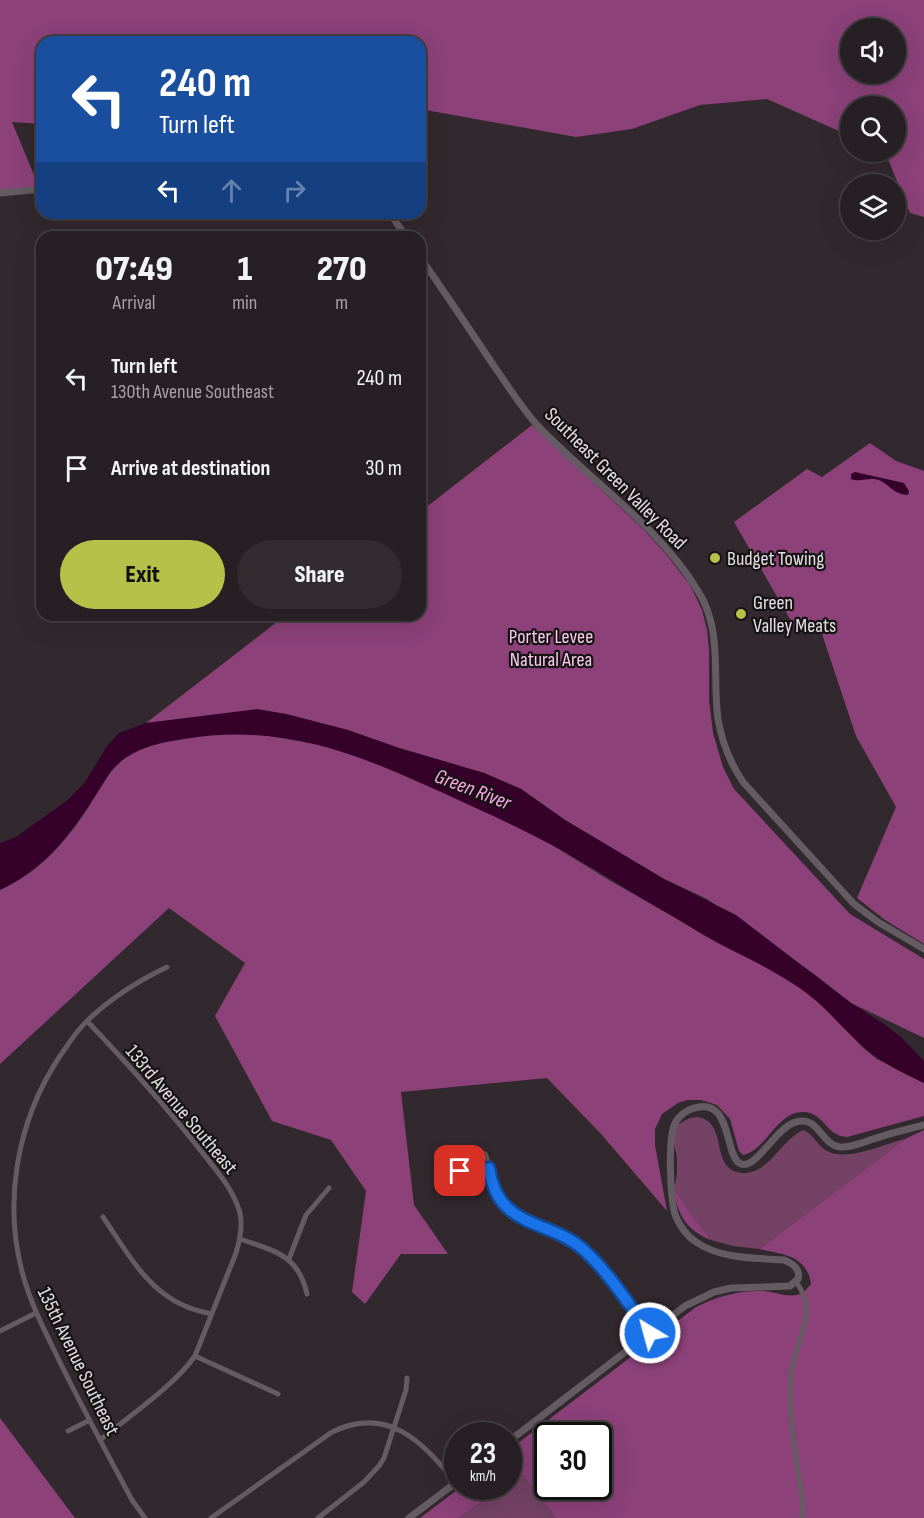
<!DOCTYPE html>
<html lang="en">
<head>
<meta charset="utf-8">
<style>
  body { margin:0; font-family:"Sofia Sans Condensed",sans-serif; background:#322c30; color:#f1f3f6; height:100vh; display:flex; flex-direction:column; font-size:22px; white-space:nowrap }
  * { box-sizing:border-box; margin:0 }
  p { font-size:20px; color:#a4a2a6 }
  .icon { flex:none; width:33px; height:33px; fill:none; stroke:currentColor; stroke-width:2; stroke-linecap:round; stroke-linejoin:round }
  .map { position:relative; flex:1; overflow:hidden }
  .drawer { position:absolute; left:36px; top:231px; width:390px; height:390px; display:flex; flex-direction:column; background:#261f23; border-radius:18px; box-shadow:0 6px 24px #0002,0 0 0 2px #423d41 }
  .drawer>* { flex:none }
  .top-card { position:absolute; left:36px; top:36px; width:390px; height:183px; border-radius:18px; box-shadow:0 6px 24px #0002,0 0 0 2px #423d41; background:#1a4fa0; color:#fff; overflow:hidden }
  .controls { position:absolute; left:840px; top:18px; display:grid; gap:12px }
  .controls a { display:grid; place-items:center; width:66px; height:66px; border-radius:50%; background:#261f23; box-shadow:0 6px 24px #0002,0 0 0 2px #423d41; font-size:30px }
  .speed { position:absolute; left:444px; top:1422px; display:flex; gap:12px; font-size:30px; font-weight:700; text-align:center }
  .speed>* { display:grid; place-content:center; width:78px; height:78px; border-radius:50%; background:#261f23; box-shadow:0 6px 24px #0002,0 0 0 2px #423d41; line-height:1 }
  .speed small { font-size:15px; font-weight:400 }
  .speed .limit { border:3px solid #111; border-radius:9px; background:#fff; color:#111 }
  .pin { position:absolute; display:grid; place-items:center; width:51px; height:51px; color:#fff; margin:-26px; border-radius:12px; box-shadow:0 3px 9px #0006 }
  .me { position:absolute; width:66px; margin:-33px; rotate:323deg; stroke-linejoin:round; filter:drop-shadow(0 0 4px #0008) }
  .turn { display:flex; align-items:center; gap:21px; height:126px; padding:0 24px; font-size:27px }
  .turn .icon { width:78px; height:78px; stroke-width:2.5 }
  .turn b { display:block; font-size:42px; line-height:51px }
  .lanes { display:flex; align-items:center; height:57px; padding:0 24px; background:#0003; justify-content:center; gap:30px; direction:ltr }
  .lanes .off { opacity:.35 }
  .eta { display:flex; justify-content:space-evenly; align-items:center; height:102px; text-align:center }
  .eta b { font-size:36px; font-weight:800; line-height:42px }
  .button { display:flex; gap:12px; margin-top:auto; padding:12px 24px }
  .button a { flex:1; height:69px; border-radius:36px; background:#b4c24a; color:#111; font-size:24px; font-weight:800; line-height:69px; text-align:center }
  .button a+a { background:#322c30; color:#f1f3f6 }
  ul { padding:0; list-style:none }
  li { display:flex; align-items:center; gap:18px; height:90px; padding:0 24px }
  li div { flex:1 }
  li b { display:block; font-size:22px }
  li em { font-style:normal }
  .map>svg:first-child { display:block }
  .green { fill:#734265 }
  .forest { fill:#8c4179; fill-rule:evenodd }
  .water { fill:#35002a }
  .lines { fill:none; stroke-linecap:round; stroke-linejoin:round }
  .minor { stroke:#655b62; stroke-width:5 }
  .tertiary { stroke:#655b62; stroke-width:7 }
  .route-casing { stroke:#114b97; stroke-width:15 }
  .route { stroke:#1a73e8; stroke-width:10 }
  .poi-dot { fill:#b4c24a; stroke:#171315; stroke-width:2 }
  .labels { text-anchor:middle; stroke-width:4.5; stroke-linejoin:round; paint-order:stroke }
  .street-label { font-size:20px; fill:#e5e0e3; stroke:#171315 }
  .poi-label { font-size:20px; fill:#e5e0e3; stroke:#171315; text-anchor:start }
  .park-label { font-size:20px; fill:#f7cce9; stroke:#171315 }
  .water-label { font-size:21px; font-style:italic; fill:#fba7e2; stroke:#171315 }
</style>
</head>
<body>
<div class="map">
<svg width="924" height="1518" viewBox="0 0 924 1518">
  <rect width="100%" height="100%" fill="#32292f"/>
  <!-- green -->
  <path class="green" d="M 698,1117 C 730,1123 708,1171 743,1173 C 769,1174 781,1140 803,1130 C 813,1133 817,1146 827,1151 C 847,1162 884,1144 905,1139 L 759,1249 L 733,1246 L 711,1240 L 682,1204 L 684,1202 L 674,1190 L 677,1174 L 677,1156 L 673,1142 L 677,1125 L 690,1118 Z
    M 523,1475 L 556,1518 L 458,1518 L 504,1487 L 508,1486 L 509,1484 Z"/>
  <!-- forest -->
  <path class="forest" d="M 0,0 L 924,0 L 924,217 L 910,213 L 885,152 L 896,152 L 896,106 L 850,106 L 850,136 L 767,99 L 700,105 L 632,129 L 576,137 L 420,109 L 420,42 L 42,42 L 42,124 L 12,122 L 39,187 L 0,190 ZM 850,28 L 896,28 L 896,74 L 850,74 Z
    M 532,425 L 643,529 L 666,554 L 690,585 L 702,610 L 707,630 L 709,650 L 709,700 L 713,733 L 723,767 L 734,789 L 850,914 L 924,959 L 924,1038 L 851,1003 L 814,974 L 707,899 L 664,879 L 565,820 L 521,789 L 484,773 L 399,748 L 347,730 L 286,714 L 257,710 L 146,723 L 286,615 L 420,615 L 420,512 Z
    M 870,443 L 896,461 L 924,471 L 924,944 L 885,920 L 857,898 L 896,807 L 856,736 L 818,622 L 794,626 L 734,522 L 807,469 L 822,477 Z
    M 214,734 L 258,734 L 333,747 L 380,764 L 491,813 L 552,845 L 609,880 L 717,942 L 744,954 L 802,989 L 831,1013 L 862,1047 L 877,1059 L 924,1083 L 924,1116 L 847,1137 C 826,1136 824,1112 803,1112 C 776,1112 767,1150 743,1155 L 739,1151 L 730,1119 L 717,1105 L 701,1100 L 687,1100 L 678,1103 L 662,1114 L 655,1129 L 655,1145 L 667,1211 L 601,1134 L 547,1078 L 401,1092 L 414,1205 L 448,1254 L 401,1254 L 365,1304 L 352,1292 L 366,1191 L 331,1140 L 272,1121 L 215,1016 L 245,963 L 169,908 L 0,1064 L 0,890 C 38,873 63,845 86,811 C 100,789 110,765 134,752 C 157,739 189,738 214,734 Z
    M 924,1130 L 924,1518 L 556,1518 L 523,1475 L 509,1484 L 509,1450 L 696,1307 C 718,1296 740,1290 764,1291 C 774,1292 787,1297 797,1295 C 803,1293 807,1289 811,1284 C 807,1255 782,1254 759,1249 L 905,1139 ZM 548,1436 L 598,1436 L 598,1486 L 548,1486 Z
    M 674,1190 L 684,1202 L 683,1204 L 711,1240 C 687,1231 677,1214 674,1190 Z
    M 0,1418 L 75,1518 L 0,1518 Z
    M 461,1487 L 504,1487 L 458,1518 L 420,1518 Z"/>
  <!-- water -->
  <path class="water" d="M 855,472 L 904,483 L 909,491 L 908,495 C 896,495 890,486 881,481 C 871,476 860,483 851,479 L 851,474 Z
    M 257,709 L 286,714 L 348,730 L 399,748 L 484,773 L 521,789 L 565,820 L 664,879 L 736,915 L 851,1003 L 884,1024 L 902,1038 L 924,1061 L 924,1083 C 903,1073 882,1063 865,1048 C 842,1029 826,1006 801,989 C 774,970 745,957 716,942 C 696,931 677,918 657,907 C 621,886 586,863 550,844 C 514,825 478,809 441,792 C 355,753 282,723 184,739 C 157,743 130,749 111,771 C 81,819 53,865 0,890 L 0,843 L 16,837 L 69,799 L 85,782 L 107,746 L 119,733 L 146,723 Z"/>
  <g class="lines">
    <!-- minor -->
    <path class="minor" d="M 87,1021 C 127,1063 165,1105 201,1151 C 216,1170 234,1190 240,1213 C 243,1227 240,1240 236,1253 L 195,1356 C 175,1385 128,1417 100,1440
      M 489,1168 L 466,1174 L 460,1171 C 458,1158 474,1151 485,1154 C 489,1161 488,1168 491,1176 C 493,1186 498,1197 505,1205 C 525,1228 557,1229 580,1247 C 608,1269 628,1304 650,1333
      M 103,1217 C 125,1249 147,1291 185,1306 C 193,1310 203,1312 212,1314
      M 240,1239 C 274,1251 298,1254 307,1294
      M 289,1259 L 306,1215 L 329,1188
      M 796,1282 C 820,1312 795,1341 791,1374 C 787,1419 798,1463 803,1507 L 802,1518
      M 0,1331 L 36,1313
      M 195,1356 L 278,1394
      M 68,1431 L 90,1420
      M 145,1518 L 132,1500 C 106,1451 79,1402 55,1352 C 44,1330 33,1308 26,1285 C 1,1208 16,1122 60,1056 C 69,1043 77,1030 88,1020 C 111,998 138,981 167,967
      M 211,1518 L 332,1432 C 388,1405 423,1442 455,1482
      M 318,1518 L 364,1482 L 379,1466 L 384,1458 L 406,1390 L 407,1378"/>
    <!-- tertiary -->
    <path class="tertiary" d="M 0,193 L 42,189
      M 390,213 L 406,237
      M 420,257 C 445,293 470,330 494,366 C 508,386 521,407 537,425 C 588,479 659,526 698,591 C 723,630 712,676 718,719 C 722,742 730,763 743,782 L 854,904 L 878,922 L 924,949
      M 508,1442 L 685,1306 L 714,1292 L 731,1288 L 790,1286 L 798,1279 C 801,1269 792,1263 784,1260 C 755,1258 720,1259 696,1242 C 687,1236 680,1226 676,1217 C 670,1202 668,1141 674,1126 C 676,1119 683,1113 689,1110 C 734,1091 723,1157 741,1164 C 756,1170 776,1127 796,1122 C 819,1115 821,1145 840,1147 C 854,1148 867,1140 880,1137 C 894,1132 909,1129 924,1125
      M 409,1518 L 458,1481"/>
  </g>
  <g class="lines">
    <defs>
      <path id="route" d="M 460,1171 L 466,1174 L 489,1168 C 498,1230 548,1218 584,1250 C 610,1274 629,1305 650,1333"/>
    </defs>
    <!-- route casing -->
    <use href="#route" class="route-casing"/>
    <!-- route -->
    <use href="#route" class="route"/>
  </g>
  <!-- markers -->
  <g class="poi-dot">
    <circle cx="715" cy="558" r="6"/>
    <circle cx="741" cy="614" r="6"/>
  </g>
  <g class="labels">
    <!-- street labels -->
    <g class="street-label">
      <text transform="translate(616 478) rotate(45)" y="7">Southeast Green Valley Road</text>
      <text transform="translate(182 1109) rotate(50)" y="7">133rd Avenue Southeast</text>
      <text transform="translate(79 1361) rotate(64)" y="7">135th Avenue Southeast</text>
    </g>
    <!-- poi labels -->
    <g class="poi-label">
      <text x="727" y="565">Budget Towing</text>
      <text x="753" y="609">Green<tspan x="753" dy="23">Valley Meats</tspan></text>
    </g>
    <!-- park labels -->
    <g class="park-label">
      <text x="551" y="643">Porter Levee<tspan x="551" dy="23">Natural Area</tspan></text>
    </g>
    <!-- water labels -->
    <g class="water-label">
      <text transform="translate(473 789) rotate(21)" y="7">Green River</text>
    </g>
  </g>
</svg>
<div class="controls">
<a><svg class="icon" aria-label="sound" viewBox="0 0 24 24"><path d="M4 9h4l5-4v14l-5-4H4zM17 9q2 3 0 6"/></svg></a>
<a><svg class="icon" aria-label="search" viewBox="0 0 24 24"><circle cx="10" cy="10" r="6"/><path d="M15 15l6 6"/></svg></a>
<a><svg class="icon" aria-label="layers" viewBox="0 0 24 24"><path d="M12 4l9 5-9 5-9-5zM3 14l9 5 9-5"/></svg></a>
</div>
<div class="speed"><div>23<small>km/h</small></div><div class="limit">30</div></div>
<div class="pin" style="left:460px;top:1171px;background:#d93025"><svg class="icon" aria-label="arrive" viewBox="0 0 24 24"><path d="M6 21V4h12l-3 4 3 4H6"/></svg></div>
<svg class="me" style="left:650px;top:1333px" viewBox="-20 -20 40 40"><circle r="17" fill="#1a73e8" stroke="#fff" stroke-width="3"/><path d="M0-11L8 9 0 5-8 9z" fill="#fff"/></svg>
<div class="top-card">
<div class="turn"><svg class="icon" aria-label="left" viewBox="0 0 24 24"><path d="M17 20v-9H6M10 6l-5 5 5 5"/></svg><div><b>240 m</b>Turn left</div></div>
<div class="lanes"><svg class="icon" aria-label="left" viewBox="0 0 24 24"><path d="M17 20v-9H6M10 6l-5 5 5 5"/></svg><svg class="icon off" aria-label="ahead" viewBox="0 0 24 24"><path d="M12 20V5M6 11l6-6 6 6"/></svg><svg class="icon off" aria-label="right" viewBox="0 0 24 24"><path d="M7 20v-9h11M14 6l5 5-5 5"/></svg></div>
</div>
<section class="drawer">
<div class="eta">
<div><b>07:49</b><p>Arrival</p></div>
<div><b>1</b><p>min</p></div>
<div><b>270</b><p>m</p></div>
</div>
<ul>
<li><svg class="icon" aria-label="left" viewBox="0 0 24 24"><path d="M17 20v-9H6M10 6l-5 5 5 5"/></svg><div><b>Turn left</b><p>130th Avenue Southeast</p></div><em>240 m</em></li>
<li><svg class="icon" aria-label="arrive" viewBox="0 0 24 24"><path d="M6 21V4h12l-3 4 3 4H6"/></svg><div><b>Arrive at destination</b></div><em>30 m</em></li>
</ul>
<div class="button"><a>Exit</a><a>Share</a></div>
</section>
</div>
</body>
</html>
